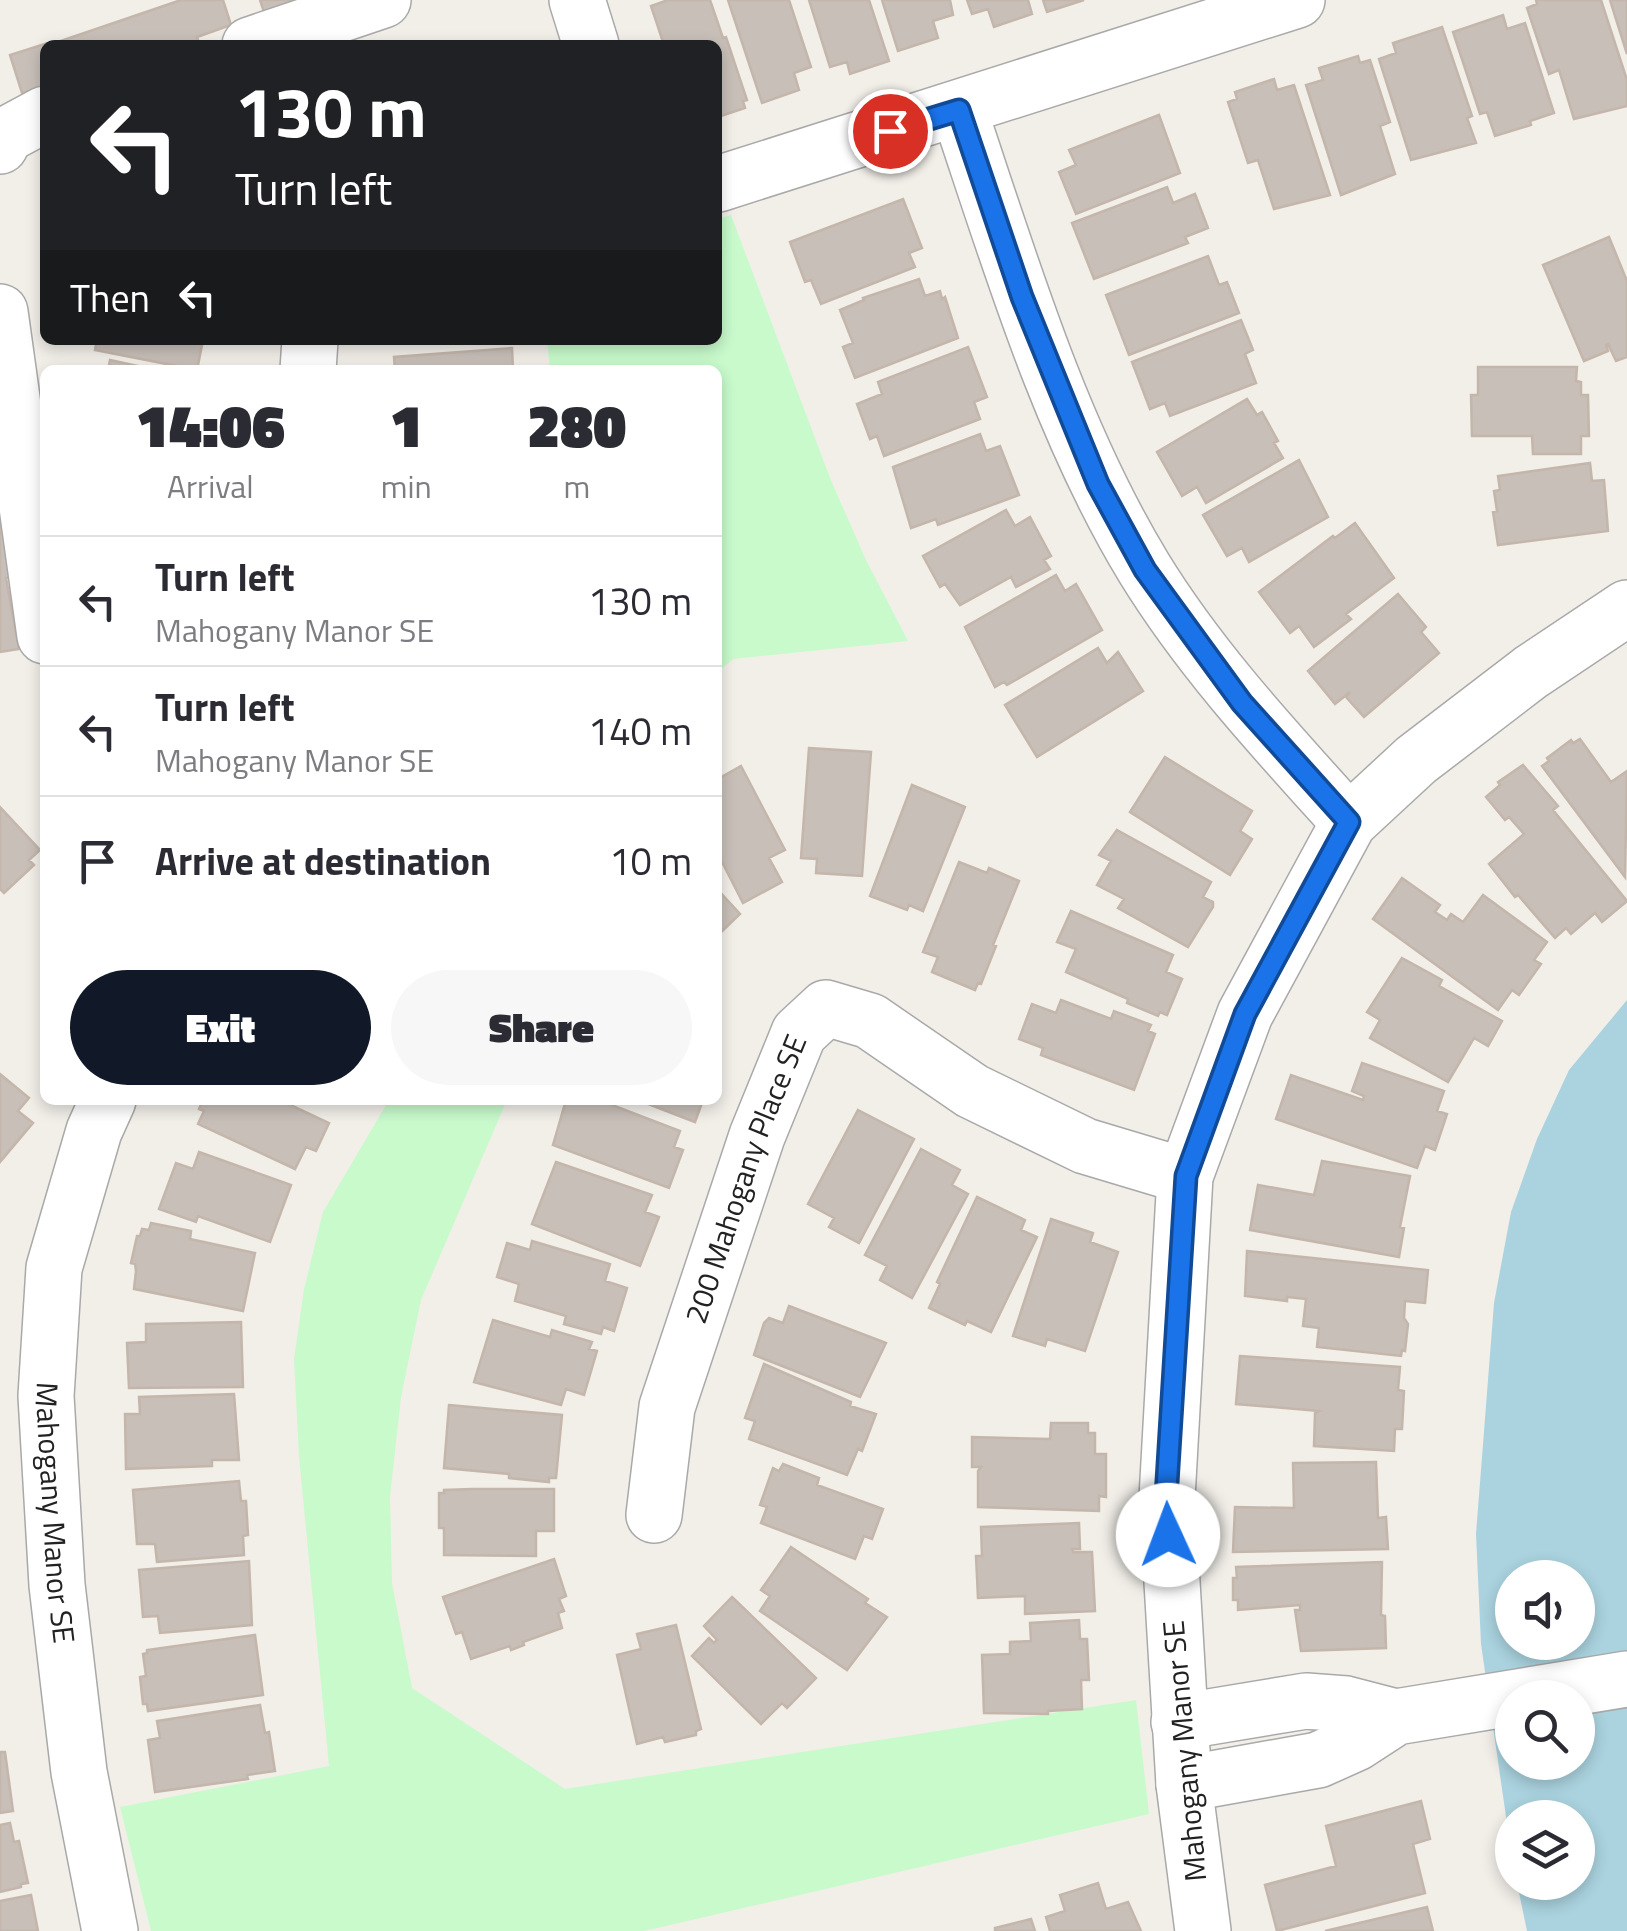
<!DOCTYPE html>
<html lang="en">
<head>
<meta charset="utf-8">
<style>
  body { margin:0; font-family:"Titillium Web",sans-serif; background:#f7f7f7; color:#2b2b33; height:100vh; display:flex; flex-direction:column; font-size:38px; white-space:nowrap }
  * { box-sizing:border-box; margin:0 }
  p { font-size:32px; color:#7c7c81 }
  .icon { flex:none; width:55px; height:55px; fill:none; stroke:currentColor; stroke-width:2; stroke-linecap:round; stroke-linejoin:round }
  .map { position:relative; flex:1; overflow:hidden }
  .drawer { position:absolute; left:40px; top:365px; width:682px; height:740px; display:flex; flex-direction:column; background:#fff; border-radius:15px; box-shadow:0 5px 15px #0003 }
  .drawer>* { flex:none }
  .guide { position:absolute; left:40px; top:40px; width:682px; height:305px; border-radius:15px; box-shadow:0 5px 15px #0003; background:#202124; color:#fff; overflow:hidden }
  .controls { position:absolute; left:1495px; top:1560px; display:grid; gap:20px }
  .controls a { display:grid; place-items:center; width:100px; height:100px; border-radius:50%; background:#fff; box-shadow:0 5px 15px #0003; font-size:50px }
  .pin { position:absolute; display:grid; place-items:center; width:85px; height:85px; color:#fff; margin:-42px; border:5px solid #fff; border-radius:50%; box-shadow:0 2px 10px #0007 }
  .me { position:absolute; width:110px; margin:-55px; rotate:358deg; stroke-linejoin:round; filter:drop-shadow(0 0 8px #0008) }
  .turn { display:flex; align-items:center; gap:35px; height:210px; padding:0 30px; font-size:45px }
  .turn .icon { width:130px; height:130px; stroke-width:2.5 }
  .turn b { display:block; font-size:70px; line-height:85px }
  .then { display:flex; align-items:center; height:95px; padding:0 30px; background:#0003; gap:20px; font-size:38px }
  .eta { display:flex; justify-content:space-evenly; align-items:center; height:170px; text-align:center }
  .eta b { font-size:60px; font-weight:800; line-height:70px }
  .cta { display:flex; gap:20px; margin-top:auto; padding:20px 30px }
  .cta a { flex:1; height:115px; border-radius:60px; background:#111827; color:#fff; font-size:40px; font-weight:800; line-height:115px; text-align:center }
  .cta a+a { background:#f7f7f7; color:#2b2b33 }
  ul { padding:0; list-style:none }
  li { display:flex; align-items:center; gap:30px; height:130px; padding:0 30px; border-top:2px solid #e1e1e2 }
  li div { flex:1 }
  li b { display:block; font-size:38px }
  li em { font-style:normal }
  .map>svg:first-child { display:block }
  .park { fill:#c8facc }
  .water { fill:#aad3df; fill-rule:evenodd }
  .building { fill:#c7bfb8; stroke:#c4b6ab; stroke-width:2.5 }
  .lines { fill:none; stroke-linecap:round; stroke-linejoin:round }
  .minor-casing { stroke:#a9a9a9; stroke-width:58 }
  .minor { stroke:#fff; stroke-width:55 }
  .route-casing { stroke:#114b97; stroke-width:25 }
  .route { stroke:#1a73e8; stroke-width:18 }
  .labels { text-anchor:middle; stroke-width:10; stroke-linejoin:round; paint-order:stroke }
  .street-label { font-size:30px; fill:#222; stroke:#fff }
</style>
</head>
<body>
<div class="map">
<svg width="1627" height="1931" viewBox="0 0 1627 1931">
  <rect width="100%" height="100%" fill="#f2efe9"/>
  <!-- park -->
  <path class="park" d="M 731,215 L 830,478 L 866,560 L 908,641 L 733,659 L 718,672 L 718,370 L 550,370 L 547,340 L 718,340 L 718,219 Z
    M 389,1100 L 507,1100 L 421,1300 L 401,1397 L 390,1497 L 392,1583 L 412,1688 L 565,1789 L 1136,1700 L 1149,1814 L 644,1931 L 151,1931 L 120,1807 L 329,1766 L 299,1457 L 294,1359 L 304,1289 L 323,1212 Z"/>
  <!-- water -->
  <path class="water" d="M 1627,1000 L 1627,1931 L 1527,1931 L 1517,1883 L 1578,1882 L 1578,1818 L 1512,1818 L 1512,1858 L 1481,1644 L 1476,1534 L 1494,1303 L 1511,1212 L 1537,1139 L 1569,1070 ZM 1512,1578 L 1578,1578 L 1578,1642 L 1512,1642 ZM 1512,1698 L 1578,1698 L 1578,1762 L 1512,1762 Z"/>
  <!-- building -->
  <path class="building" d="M 181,0 L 223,0 L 231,25 L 197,37 L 198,40 L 183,45 L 49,45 Z
    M 260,0 L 321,0 L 265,15 Z
    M 668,0 L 710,0 L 723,38 L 726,37 L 747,100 L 743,101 L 745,108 L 718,117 L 718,45 L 664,45 L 651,6 Z
    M 728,0 L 789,0 L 811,67 L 794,73 L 799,90 L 762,103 Z
    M 809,0 L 869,0 L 889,61 L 850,74 L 847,62 L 830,67 Z
    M 882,0 L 950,0 L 953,15 L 933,21 L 938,38 L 898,51 Z
    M 967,0 L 1028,0 L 1032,14 L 994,27 L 988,9 L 972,14 Z
    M 1043,0 L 1084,0 L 1047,12 Z
    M 1536,0 L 1601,0 L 1627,80 L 1627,106 L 1574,119 L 1559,70 L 1549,74 L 1527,8 L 1537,4 Z
    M 1610,0 L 1627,0 L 1627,54 Z
    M 1503,15 L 1507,29 L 1525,23 L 1554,113 L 1530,121 L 1531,125 L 1495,136 L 1487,112 L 1480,114 L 1453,32 Z
    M 1442,27 L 1472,116 L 1467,118 L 1476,143 L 1411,160 L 1379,59 L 1396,53 L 1393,43 Z
    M 48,43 L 45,45 L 45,86 L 22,93 L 10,55 Z
    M 1358,56 L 1360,63 L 1370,60 L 1390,122 L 1380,126 L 1395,174 L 1341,195 L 1306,85 L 1323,80 L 1319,68 Z
    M 1274,79 L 1277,90 L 1294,85 L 1330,195 L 1274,209 L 1258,160 L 1248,163 L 1228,102 L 1237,99 L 1235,92 Z
    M 1159,115 L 1180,173 L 1076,214 L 1059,172 L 1076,165 L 1069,150 Z
    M 1167,187 L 1173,203 L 1195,194 L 1208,228 L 1185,237 L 1188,243 L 1094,279 L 1072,223 Z
    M 903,199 L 922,248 L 909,253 L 915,267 L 821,304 L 811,280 L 805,282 L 790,242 Z
    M 1609,237 L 1627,281 L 1627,357 L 1616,361 L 1608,344 L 1606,345 L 1608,351 L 1584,361 L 1543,265 Z
    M 1208,256 L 1219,285 L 1227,282 L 1239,313 L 1129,355 L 1106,295 Z
    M 919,279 L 925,296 L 940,291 L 942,299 L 945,297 L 958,338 L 855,378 L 843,347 L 853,343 L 840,310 L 864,300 L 863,298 Z
    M 1241,320 L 1253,350 L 1245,354 L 1256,383 L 1170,416 L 1165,403 L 1150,409 L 1132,362 Z
    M 97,340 L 203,340 L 197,370 L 95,350 Z
    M 968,347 L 987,397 L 974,402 L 980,419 L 884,456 L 877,436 L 870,439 L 857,404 L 882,394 L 878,382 Z
    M 512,348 L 513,370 L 395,370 L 394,357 Z
    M 110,360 L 156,370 L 108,370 Z
    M 1478,367 L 1577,367 L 1576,381 L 1581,382 L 1581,395 L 1588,395 L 1589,436 L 1581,436 L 1581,454 L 1533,454 L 1532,436 L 1472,436 L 1471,395 L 1478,395 Z
    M 1247,399 L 1257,415 L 1262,412 L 1278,441 L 1274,443 L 1283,458 L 1206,503 L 1197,487 L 1182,496 L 1157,452 Z
    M 980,434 L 986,451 L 1000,446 L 1019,495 L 938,525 L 936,519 L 911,528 L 893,467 Z
    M 1299,460 L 1328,517 L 1249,562 L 1242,548 L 1227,556 L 1203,515 Z
    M 1590,463 L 1592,481 L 1604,480 L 1608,531 L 1498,545 L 1493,512 L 1497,511 L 1494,491 L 1500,490 L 1498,476 Z
    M 0,470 L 14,577 L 6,578 L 19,649 L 0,652 Z
    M 1006,510 L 1015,526 L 1030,517 L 1051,556 L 1044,560 L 1050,569 L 1016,587 L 1011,577 L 960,605 L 945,584 L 940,587 L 923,556 Z
    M 1355,523 L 1394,578 L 1346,614 L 1351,619 L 1314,647 L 1299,626 L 1290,633 L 1259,592 L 1333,536 L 1335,538 Z
    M 1056,575 L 1065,591 L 1076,584 L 1102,630 L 1007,685 L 1004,682 L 995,687 L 965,627 Z
    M 1398,594 L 1426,627 L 1421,632 L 1439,653 L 1364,717 L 1346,697 L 1350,692 L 1335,704 L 1308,671 Z
    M 1098,648 L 1107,663 L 1118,652 L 1143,691 L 1037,757 L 1005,705 Z
    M 1580,739 L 1611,782 L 1627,771 L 1625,877 L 1542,766 L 1549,761 L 1547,758 L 1571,740 L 1573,743 Z
    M 809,748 L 871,752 L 862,876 L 816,873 L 817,859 L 801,858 Z
    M 1165,757 L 1252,811 L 1240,831 L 1252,839 L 1230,875 L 1130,812 Z
    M 1523,765 L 1558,806 L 1553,810 L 1627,901 L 1602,922 L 1595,913 L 1571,934 L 1566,928 L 1555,938 L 1518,895 L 1515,897 L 1489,864 L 1524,834 L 1509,817 L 1505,820 L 1486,797 L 1500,785 L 1498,782 Z
    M 741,766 L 785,850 L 769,858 L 782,882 L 743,903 L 718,854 L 718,779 Z
    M 912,785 L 965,807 L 923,911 L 909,905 L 907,910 L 870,896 Z
    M 0,807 L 40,850 L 29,860 L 34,865 L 4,893 L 0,889 Z
    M 1117,830 L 1211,882 L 1203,897 L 1213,902 L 1213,907 L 1188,947 L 1118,908 L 1124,899 L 1097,885 L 1111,861 L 1099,855 Z
    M 959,862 L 987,873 L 989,868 L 1019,881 L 993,945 L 996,946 L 981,984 L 978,983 L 975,990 L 932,972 L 938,957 L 923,952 Z
    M 1402,878 L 1440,905 L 1435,912 L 1447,920 L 1451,914 L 1463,922 L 1483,895 L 1547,942 L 1534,960 L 1541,964 L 1519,995 L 1512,990 L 1498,1010 L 1373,919 Z
    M 718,890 L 740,914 L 718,935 Z
    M 1071,911 L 1173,955 L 1166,972 L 1182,979 L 1167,1015 L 1160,1012 L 1158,1016 L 1127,1003 L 1128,999 L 1066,972 L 1076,949 L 1057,942 Z
    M 1402,958 L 1442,980 L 1439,986 L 1502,1021 L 1488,1046 L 1474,1038 L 1448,1082 L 1370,1038 L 1380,1020 L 1367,1012 Z
    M 1061,1000 L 1111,1019 L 1114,1011 L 1151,1025 L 1148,1031 L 1155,1034 L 1134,1090 L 1041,1055 L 1043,1048 L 1019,1039 L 1032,1004 L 1056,1013 Z
    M 1362,1063 L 1444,1091 L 1437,1111 L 1447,1114 L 1435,1150 L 1425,1146 L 1417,1168 L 1276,1119 L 1291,1075 L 1363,1100 L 1364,1096 L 1352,1091 Z
    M 0,1074 L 29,1098 L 18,1111 L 33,1123 L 0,1162 Z
    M 203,1100 L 280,1100 L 329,1123 L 316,1151 L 306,1147 L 295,1169 L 198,1124 L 204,1111 L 199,1109 Z
    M 566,1100 L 599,1100 L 680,1131 L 674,1147 L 683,1150 L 669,1188 L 553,1145 Z
    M 638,1100 L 703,1100 L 695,1122 Z
    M 858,1110 L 914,1139 L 859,1243 L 829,1227 L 834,1218 L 808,1204 Z
    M 921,1149 L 960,1170 L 952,1185 L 968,1194 L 912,1298 L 880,1280 L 887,1266 L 865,1255 Z
    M 199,1152 L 291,1185 L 270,1242 L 198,1216 L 196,1222 L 159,1209 L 176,1163 L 193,1169 Z
    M 1322,1161 L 1410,1176 L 1400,1227 L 1404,1228 L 1399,1257 L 1250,1230 L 1258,1185 L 1314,1195 Z
    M 556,1162 L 652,1195 L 645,1212 L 659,1217 L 640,1266 L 532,1224 Z
    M 977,1197 L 1025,1220 L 1021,1230 L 1037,1237 L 991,1332 L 967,1321 L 965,1325 L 929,1308 L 940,1284 L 937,1282 Z
    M 1051,1219 L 1093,1233 L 1090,1242 L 1118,1252 L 1085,1351 L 1047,1339 L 1045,1346 L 1013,1336 Z
    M 151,1223 L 191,1231 L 190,1239 L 255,1253 L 243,1311 L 134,1289 L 136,1271 L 135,1264 L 131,1263 L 137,1236 L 140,1236 L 142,1229 L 149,1230 Z
    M 532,1241 L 610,1264 L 605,1281 L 627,1288 L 614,1331 L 603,1327 L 601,1334 L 564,1324 L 566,1316 L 515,1301 L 519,1284 L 497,1277 L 507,1243 L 530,1250 Z
    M 1247,1251 L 1428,1270 L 1425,1303 L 1405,1301 L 1404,1318 L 1408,1324 L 1405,1351 L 1402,1350 L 1401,1356 L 1317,1347 L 1319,1328 L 1303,1326 L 1306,1299 L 1287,1297 L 1287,1301 L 1245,1296 Z
    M 789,1306 L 886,1343 L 860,1397 L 754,1355 L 764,1323 L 769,1318 L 783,1323 Z
    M 493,1320 L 550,1337 L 552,1330 L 592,1342 L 589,1349 L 597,1351 L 584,1395 L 566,1389 L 561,1405 L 474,1382 Z
    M 241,1322 L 243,1387 L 129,1388 L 127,1343 L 146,1342 L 146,1324 Z
    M 1240,1356 L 1400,1367 L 1398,1390 L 1404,1391 L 1402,1429 L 1395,1429 L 1394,1451 L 1314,1446 L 1315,1413 L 1319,1411 L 1236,1404 Z
    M 764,1364 L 851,1402 L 850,1406 L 876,1414 L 862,1451 L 858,1449 L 847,1475 L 749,1439 L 755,1421 L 745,1418 Z
    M 234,1394 L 239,1460 L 212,1460 L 212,1466 L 126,1469 L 125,1414 L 140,1414 L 139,1397 Z
    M 449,1405 L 562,1415 L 556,1478 L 549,1478 L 549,1482 L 509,1478 L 509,1474 L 444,1468 Z
    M 1051,1423 L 1088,1423 L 1088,1433 L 1095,1433 L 1095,1454 L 1106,1454 L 1106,1497 L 1099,1496 L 1099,1511 L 978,1507 L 978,1471 L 981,1467 L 972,1467 L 972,1437 L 1050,1439 Z
    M 1376,1462 L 1378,1518 L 1386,1517 L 1388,1549 L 1233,1552 L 1235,1507 L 1294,1508 L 1293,1463 Z
    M 783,1464 L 819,1478 L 817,1485 L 883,1509 L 872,1539 L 864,1536 L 855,1559 L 761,1523 L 767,1507 L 760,1505 L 773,1468 L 779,1471 Z
    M 239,1481 L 241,1501 L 246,1501 L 248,1535 L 243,1536 L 244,1555 L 157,1562 L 155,1544 L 137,1544 L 133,1490 Z
    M 472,1489 L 554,1489 L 554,1531 L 536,1531 L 536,1556 L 444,1555 L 444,1528 L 439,1528 L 439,1493 L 444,1493 L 444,1490 Z
    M 1079,1523 L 1080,1549 L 1072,1549 L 1073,1552 L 1092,1552 L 1095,1611 L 1025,1614 L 1025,1596 L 978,1598 L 976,1556 L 982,1556 L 981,1527 Z
    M 791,1547 L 868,1599 L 865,1603 L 887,1617 L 847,1670 L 760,1611 L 770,1596 L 761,1590 Z
    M 554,1559 L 566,1596 L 559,1599 L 564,1611 L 558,1613 L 562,1628 L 523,1642 L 524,1645 L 511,1650 L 510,1646 L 471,1659 L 462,1632 L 456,1634 L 443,1597 Z
    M 249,1561 L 252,1625 L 160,1633 L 158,1616 L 143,1617 L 139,1570 Z
    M 1382,1562 L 1381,1615 L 1385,1616 L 1386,1648 L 1301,1651 L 1295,1610 L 1300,1610 L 1300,1605 L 1238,1610 L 1238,1600 L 1233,1600 L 1233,1578 L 1237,1578 L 1236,1567 Z
    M 732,1597 L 816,1678 L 787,1708 L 782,1703 L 761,1724 L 692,1656 L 709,1638 L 714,1643 L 717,1640 L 704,1626 Z
    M 1079,1620 L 1080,1639 L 1087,1639 L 1089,1680 L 1081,1680 L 1082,1709 L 1048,1711 L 1048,1714 L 984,1713 L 982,1655 L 1010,1654 L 1010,1642 L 1031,1641 L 1030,1623 Z
    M 676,1625 L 701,1729 L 696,1731 L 696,1735 L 665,1742 L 663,1737 L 637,1744 L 617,1655 L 641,1649 L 637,1634 Z
    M 255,1635 L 263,1695 L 148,1711 L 147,1704 L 143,1704 L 140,1677 L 146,1676 L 143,1654 L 147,1653 L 147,1650 Z
    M 260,1705 L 265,1733 L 269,1732 L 275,1771 L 247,1775 L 248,1779 L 155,1792 L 148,1740 L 160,1738 L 157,1721 Z
    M 0,1752 L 5,1752 L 13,1811 L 0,1813 Z
    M 1421,1801 L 1430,1839 L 1413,1844 L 1425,1893 L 1277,1931 L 1265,1885 L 1336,1866 L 1326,1826 Z
    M 10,1823 L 14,1842 L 19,1841 L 28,1883 L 21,1884 L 21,1887 L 0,1892 L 0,1825 Z
    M 1098,1883 L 1106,1909 L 1128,1902 L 1141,1931 L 1050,1931 L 1046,1917 L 1065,1911 L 1060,1895 Z
    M 31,1895 L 38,1931 L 0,1931 L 0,1901 Z
    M 1427,1907 L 1433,1931 L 1325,1931 Z
    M 1031,1919 L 1035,1931 L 995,1931 L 995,1928 Z"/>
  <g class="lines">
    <defs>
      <g id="minor">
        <path d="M 577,0 L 591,45"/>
        <path d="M 250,45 L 383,0"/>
        <path d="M 959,110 C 1010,262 1060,430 1144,568 C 1201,661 1276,741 1349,822"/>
        <path d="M 0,146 L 6,135 L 45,114"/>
        <path d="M 718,184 L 1297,0"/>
        <path d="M 0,312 L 45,636"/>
        <path d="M 308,370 L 310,340"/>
        <path id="s1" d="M 108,1100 L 94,1131 L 54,1268 L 46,1396 L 57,1585 L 79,1772 L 110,1931"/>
        <path id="s2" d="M 654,1515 L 667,1407 L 757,1136 L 799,1033 L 826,1008 L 870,1021 L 972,1091 L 1085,1146 L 1185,1176"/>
        <path d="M 1179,1722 L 1306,1701 L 1346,1704 L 1396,1717"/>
        <path d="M 1184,1784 L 1318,1760 L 1356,1743 L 1396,1717 L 1627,1679"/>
        <path d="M 1203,1931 L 1184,1784 L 1167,1498 L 1185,1176 L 1245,1014 L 1349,822 L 1416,760 L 1531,672 L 1627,608"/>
      </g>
    </defs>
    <!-- minor casing -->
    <use href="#minor" class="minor-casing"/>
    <!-- minor -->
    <use href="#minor" class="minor"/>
  </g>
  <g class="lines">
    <defs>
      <path id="route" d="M 890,131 L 959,110 L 1022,297 L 1098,484 L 1145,570 L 1242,703 L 1349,822 L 1245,1014 L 1186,1176 L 1166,1498 L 1168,1535"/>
    </defs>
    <!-- route casing -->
    <use href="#route" class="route-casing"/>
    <!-- route -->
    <use href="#route" class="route"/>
  </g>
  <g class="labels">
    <!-- street labels -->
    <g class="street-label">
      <text dy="10" stroke="none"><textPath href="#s2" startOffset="350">200 Mahogany Place SE</textPath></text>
      <text dy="10" stroke="none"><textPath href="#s1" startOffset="422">Mahogany Manor SE</textPath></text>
      <text transform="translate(1185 1751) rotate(-95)" y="10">Mahogany Manor SE</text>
    </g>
  </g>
</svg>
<div class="controls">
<a><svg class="icon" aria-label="sound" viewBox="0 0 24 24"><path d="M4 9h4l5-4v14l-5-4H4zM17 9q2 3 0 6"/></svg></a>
<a><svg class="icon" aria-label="search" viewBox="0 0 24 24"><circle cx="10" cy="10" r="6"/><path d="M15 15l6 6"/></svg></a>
<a><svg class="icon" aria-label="layers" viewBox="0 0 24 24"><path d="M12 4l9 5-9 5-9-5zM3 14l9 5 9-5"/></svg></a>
</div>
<div class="pin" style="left:890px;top:131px;background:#d93025"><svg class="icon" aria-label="arrive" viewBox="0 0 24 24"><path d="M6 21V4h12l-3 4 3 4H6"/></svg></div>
<svg class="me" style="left:1168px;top:1535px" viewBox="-20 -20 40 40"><circle r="19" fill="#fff"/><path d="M0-13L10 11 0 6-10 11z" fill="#1a73e8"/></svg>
<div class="guide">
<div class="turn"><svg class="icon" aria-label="left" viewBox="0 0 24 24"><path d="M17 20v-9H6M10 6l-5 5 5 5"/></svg><div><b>130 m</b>Turn left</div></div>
<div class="then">Then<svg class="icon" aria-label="left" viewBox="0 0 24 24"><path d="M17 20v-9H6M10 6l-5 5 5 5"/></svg></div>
</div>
<section class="drawer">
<div class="eta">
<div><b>14:06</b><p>Arrival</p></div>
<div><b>1</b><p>min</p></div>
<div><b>280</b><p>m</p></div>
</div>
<ul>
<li><svg class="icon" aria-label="left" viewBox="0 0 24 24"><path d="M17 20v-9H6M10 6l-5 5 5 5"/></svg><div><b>Turn left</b><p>Mahogany Manor SE</p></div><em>130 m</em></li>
<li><svg class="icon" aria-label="left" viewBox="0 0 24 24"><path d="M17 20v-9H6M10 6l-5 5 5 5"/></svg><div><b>Turn left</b><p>Mahogany Manor SE</p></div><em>140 m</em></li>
<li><svg class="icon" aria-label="arrive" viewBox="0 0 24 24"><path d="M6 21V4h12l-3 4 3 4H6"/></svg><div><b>Arrive at destination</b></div><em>10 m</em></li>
</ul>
<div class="cta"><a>Exit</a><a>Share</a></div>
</section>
</div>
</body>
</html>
